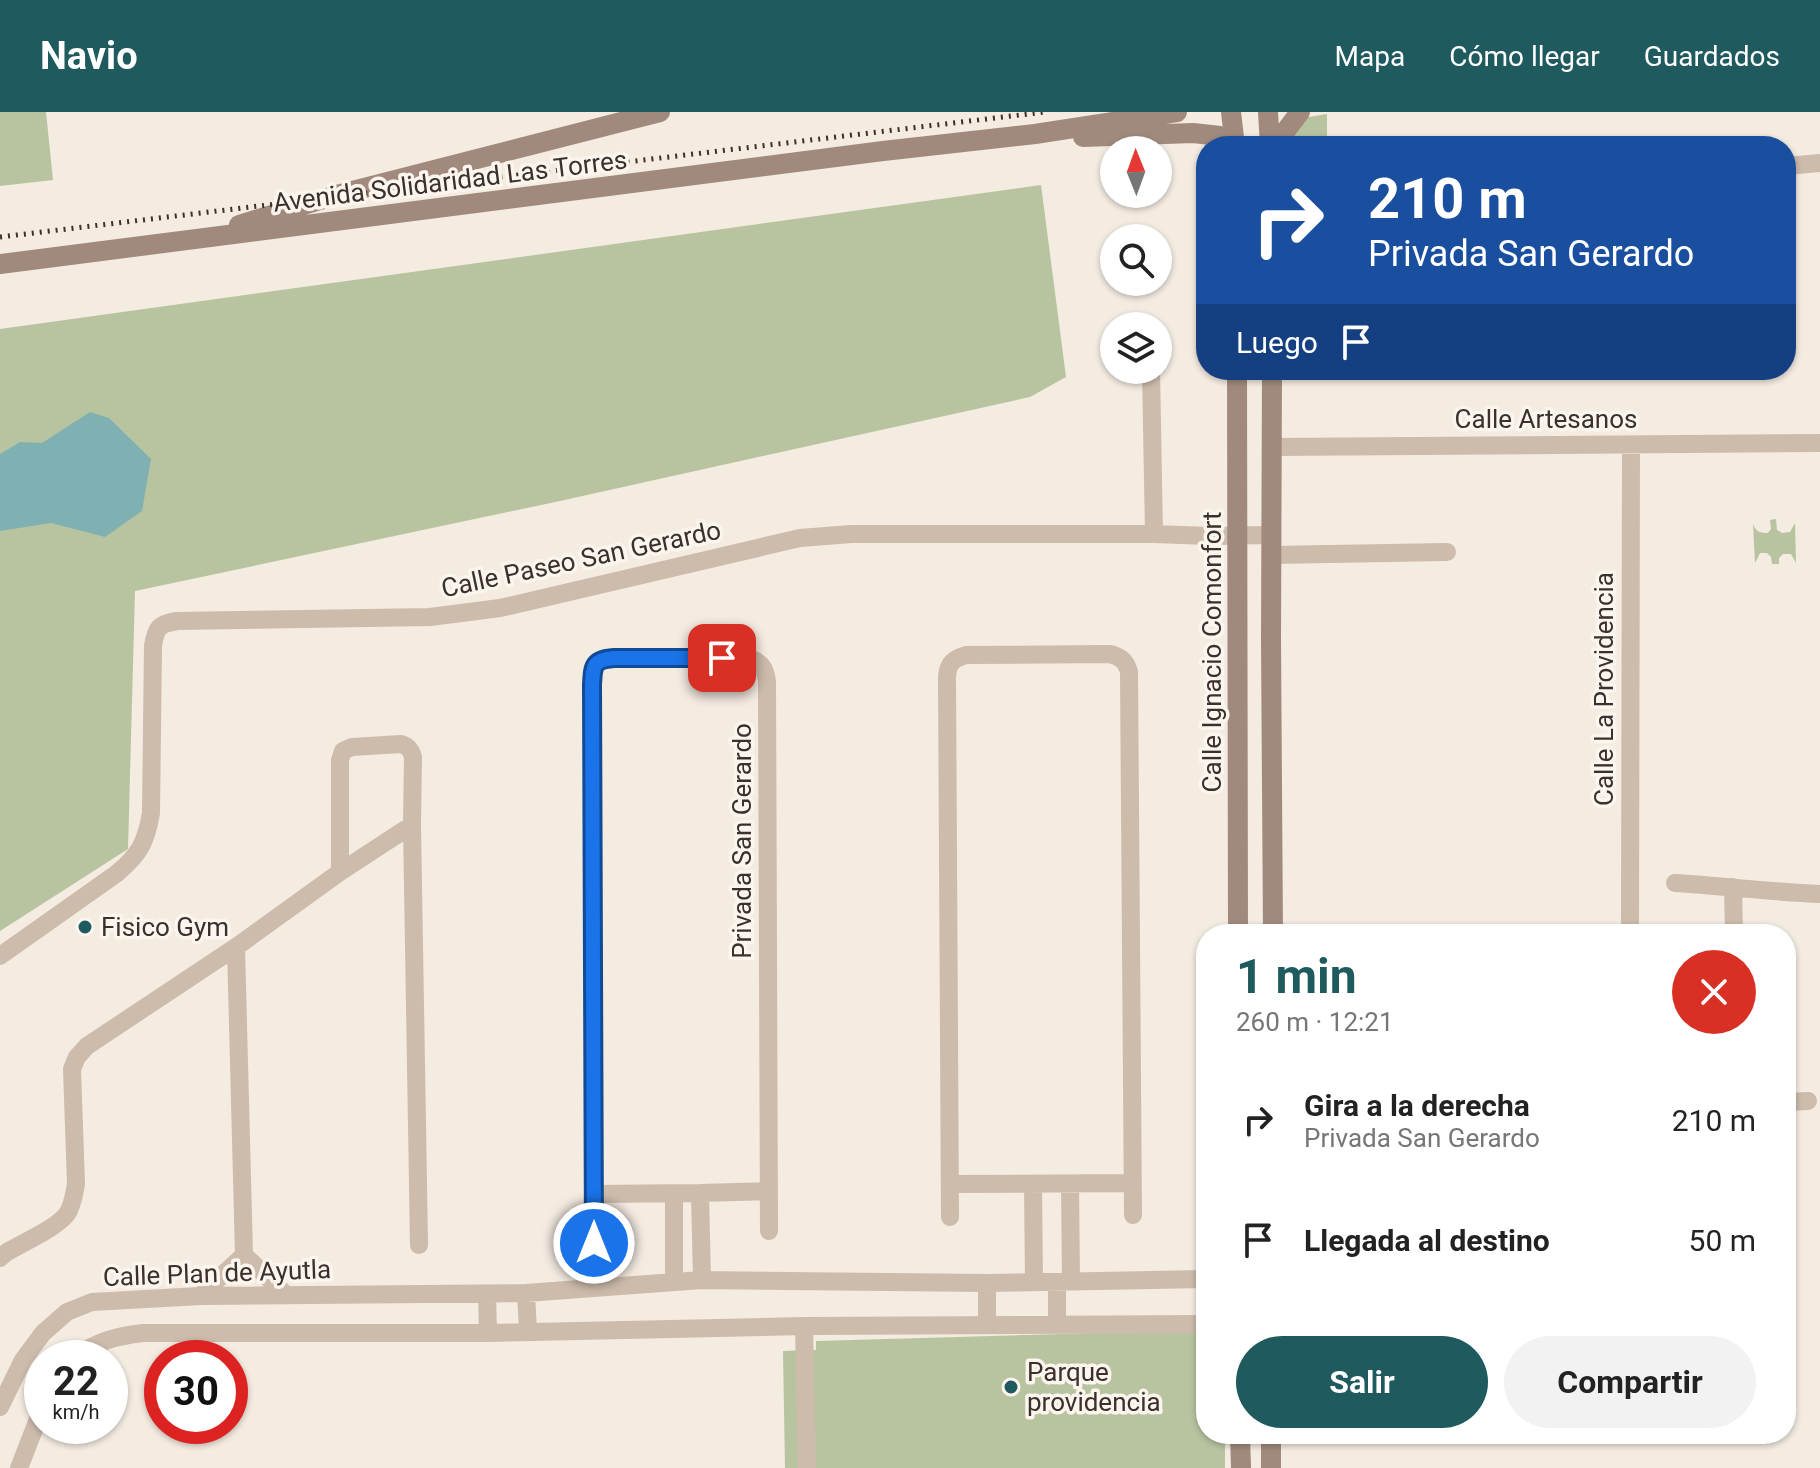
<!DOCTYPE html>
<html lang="es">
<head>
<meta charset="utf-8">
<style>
  body { margin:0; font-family:Roboto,sans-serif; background:#f2f2f2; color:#222; height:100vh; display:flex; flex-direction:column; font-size:30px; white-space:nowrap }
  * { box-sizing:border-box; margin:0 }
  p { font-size:26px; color:#767676 }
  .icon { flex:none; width:44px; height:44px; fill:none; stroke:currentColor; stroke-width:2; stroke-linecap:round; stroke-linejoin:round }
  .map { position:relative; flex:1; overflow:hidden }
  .details { position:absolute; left:1196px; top:812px; width:600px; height:520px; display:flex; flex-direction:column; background:#fff; border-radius:32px; box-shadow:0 2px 6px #0004 }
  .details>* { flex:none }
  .hud { position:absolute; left:1196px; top:24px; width:600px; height:244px; border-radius:32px; box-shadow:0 2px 6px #0004; background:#1a4fa0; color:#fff; overflow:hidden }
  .needle { width:52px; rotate:359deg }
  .tools { position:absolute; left:1100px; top:24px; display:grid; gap:16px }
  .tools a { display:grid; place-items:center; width:72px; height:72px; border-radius:50%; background:#fff; box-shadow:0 2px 6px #0004; font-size:40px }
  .speed { position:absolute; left:24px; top:1228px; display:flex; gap:16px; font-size:40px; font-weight:700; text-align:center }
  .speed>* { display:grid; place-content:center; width:104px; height:104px; border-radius:50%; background:#fff; box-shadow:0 2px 6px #0004; line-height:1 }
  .speed small { font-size:20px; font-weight:400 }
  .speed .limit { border:12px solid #d22; background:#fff; color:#111 }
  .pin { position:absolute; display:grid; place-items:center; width:68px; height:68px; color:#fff; margin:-34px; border-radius:16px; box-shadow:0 4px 12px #0006 }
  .me { position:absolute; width:88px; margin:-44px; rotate:0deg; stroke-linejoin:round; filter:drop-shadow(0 0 6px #0008) }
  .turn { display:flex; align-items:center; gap:28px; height:168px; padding:0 40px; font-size:36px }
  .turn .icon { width:104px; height:104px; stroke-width:2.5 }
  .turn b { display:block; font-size:56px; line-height:68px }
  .then { display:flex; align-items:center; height:76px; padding:0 40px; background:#0003; gap:16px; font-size:30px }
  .round { display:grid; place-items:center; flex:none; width:84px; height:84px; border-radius:42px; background:#f2f2f2 }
  .headline { display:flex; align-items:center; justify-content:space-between; height:136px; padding:0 40px }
  h1 { font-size:48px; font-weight:700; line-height:60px; color:#1f5a5e }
  .primary-button { display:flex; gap:16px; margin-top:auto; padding:16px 40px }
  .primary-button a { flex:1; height:92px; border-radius:48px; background:#1f5a5e; color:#fff; font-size:32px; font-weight:700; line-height:92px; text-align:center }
  .primary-button a+a { background:#f2f2f2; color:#222 }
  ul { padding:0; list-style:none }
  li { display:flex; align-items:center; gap:24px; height:120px; padding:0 40px }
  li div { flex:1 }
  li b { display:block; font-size:30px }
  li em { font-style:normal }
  header { display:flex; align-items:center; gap:48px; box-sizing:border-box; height:112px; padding:0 40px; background:#1f5a5e; color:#fff }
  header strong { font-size:38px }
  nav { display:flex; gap:44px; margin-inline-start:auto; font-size:28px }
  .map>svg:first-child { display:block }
  .green { fill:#b8c4a0 }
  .water { fill:#7fb0b2 }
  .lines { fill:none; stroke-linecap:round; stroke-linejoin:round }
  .street { stroke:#cdbbac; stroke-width:18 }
  .secondary { stroke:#a18a7d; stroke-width:20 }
  .rail { stroke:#3b302b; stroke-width:5; stroke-dasharray:2 6; stroke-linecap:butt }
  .route-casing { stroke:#114b97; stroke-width:20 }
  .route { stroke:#1a73e8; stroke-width:14 }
  .poi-dot { fill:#1f5a5e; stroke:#fbf5ee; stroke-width:3 }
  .labels { text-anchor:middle; stroke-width:7; stroke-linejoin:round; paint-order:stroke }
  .street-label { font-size:26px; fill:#3b302b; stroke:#fbf5ee }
  .poi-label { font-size:26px; fill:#3b302b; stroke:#fbf5ee; text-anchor:start }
</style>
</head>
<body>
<header>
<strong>Navio</strong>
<nav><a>Mapa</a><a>Cómo llegar</a><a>Guardados</a></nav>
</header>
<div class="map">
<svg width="1820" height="1356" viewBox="0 0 1820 1356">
  <rect width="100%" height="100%" fill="#f4ebe1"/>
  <!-- green -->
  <path class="green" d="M 0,0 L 46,0 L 53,68 L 0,74 Z
    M 1327,2 L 1327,34 L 1289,34 L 1289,24 L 1303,6 Z
    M 1041,73 L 1066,265 L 1030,285 L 560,389 L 135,479 L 128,737 L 0,819 L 0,217 Z
    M 1776,407 L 1777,418 L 1782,421 L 1790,420 L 1795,411 L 1796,451 L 1791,442 L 1783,442 L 1779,446 L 1779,452 L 1772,452 L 1771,445 L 1767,441 L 1760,441 L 1755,451 L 1753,412 C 1756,420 1760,421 1768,421 L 1771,417 L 1770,408 Z
    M 1206,1218 L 1206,1322 L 1225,1322 L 1225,1356 L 785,1356 L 783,1239 L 816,1238 L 816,1229 Z"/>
  <!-- water -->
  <path class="water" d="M 90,300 L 109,306 L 151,347 L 142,399 L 105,425 L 51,411 L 0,419 L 0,342 L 20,330 L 42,331 Z"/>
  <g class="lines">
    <!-- street -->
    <path class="street" d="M 1786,54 L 1820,51
      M 1151,258 L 1154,422
      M 1272,335 L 1820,331
      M 1271,443 L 1447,440
      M 340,760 L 340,648 L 343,639 L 352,635 L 401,632 C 408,634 411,638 413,645 L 412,713 L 419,1133
      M 1675,771 C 1723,774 1771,780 1820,782
      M 1733,775 L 1734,822
      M 1630,822 L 1631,333
      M 236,835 L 244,1143 L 286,1183
      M 0,844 L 116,762 C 139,743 146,731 151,701 L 153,534 C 156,515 159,512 177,509 L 430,505 L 500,496 L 800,426 L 851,422 L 1154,422 L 1210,424 L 1272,423
      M 1786,990 L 1808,989
      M 950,1072 L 1133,1071
      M 1033,1072 L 1034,1170
      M 1070,1072 L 1071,1169
      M 700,1081 L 702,1168
      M 594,1082 L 700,1081 L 769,1079
      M 950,1105 L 947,565 C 948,551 953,547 966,543 L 1110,542 C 1121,545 1126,549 1129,560 L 1133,1103
      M 594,1131 L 592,573 C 593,553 593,548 614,546 L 750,546 C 762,551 765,556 767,569 L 769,1119
      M 0,1146 L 7,1140 C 24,1130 55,1117 67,1102 C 73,1093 74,1082 76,1072 L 72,957 L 77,945 L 87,934 L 236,835 L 340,760 L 412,713
      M 674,1170 L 674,1082
      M 526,1181 L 528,1219
      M 487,1182 L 488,1221
      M 200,1184 L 244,1143
      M 1057,1212 L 1057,1170
      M 987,1213 L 987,1171
      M 804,1214 L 807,1356
      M 75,1246 C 95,1229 118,1224 143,1221 L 488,1221 L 804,1214 L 1206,1212
      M 0,1295 L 23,1248 L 43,1221 L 67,1200 L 92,1190 L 200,1184 L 526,1181 L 702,1168 L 987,1171 L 1206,1167
      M 19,1356 L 42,1297"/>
    <!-- secondary -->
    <path class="secondary" d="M 1231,0 L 1235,34
      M 1268,0 L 1270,34
      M 1083,25 L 1193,21 L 1220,24 L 1230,34
      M 1277,34 L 1281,25 L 1300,0
      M 239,113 L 333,84 L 660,0
      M 0,152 L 883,39 L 1035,22 L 1177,0
      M 1237,258 L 1238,822
      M 1272,258 L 1271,528 L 1273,822
      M 1240,1322 L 1241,1356
      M 1271,1322 L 1271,1356"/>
    <!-- rail -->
    <path class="rail" d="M 0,125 L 1045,0"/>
  </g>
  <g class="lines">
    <defs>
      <path id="route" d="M 594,1131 L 592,573 C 593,553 593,548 614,546 L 722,546"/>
    </defs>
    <!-- route casing -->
    <use href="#route" class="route-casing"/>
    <!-- route -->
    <use href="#route" class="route"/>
  </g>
  <!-- markers -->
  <g class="poi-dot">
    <circle cx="85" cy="815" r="8"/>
    <circle cx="1011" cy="1275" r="8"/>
  </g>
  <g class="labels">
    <!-- street labels -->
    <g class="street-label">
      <text transform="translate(450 69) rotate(-7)" y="9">Avenida Solidaridad Las Torres</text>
      <text x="1546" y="316">Calle Artesanos</text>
      <text transform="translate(581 447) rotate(-12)" y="9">Calle Paseo San Gerardo</text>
      <text transform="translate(1212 540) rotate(-90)" y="9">Calle Ignacio Comonfort</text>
      <text transform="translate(1604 577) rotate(-90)" y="9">Calle La Providencia</text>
      <text transform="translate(742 729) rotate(-90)" y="9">Privada San Gerardo</text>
      <text transform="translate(217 1161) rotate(-2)" y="9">Calle Plan de Ayutla</text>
    </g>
    <!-- poi labels -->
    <g class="poi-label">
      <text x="101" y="824">Fisico Gym</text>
      <text x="1027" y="1269">Parque<tspan x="1027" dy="30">providencia</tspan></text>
    </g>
  </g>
</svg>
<div class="tools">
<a><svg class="needle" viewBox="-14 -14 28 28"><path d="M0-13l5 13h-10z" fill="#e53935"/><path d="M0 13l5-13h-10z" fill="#767676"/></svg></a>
<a><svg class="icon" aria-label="search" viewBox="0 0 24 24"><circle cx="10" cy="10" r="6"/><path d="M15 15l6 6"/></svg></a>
<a><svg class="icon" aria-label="layers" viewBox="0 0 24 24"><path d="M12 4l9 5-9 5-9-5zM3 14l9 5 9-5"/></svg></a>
</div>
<div class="speed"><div>22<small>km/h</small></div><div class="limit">30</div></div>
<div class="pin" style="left:722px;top:546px;background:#d93025"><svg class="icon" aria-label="arrive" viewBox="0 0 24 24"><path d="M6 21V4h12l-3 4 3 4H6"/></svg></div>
<svg class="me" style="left:594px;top:1131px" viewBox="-20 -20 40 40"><circle r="17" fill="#1a73e8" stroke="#fff" stroke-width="3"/><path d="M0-11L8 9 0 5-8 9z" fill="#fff"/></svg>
<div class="hud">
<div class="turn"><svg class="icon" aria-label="right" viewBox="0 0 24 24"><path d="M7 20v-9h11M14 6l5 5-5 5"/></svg><div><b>210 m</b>Privada San Gerardo</div></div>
<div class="then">Luego<svg class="icon" aria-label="arrive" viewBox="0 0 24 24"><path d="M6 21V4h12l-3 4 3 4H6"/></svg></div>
</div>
<section class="details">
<div class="headline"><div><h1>1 min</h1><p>260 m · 12:21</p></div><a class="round" style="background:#d93025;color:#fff"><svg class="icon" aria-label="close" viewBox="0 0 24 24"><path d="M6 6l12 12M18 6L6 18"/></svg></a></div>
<ul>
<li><svg class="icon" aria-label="right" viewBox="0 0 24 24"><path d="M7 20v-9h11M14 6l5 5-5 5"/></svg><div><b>Gira a la derecha</b><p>Privada San Gerardo</p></div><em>210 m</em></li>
<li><svg class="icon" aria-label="arrive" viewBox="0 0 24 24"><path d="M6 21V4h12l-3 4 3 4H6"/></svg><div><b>Llegada al destino</b></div><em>50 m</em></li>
</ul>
<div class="primary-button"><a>Salir</a><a>Compartir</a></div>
</section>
</div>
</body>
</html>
